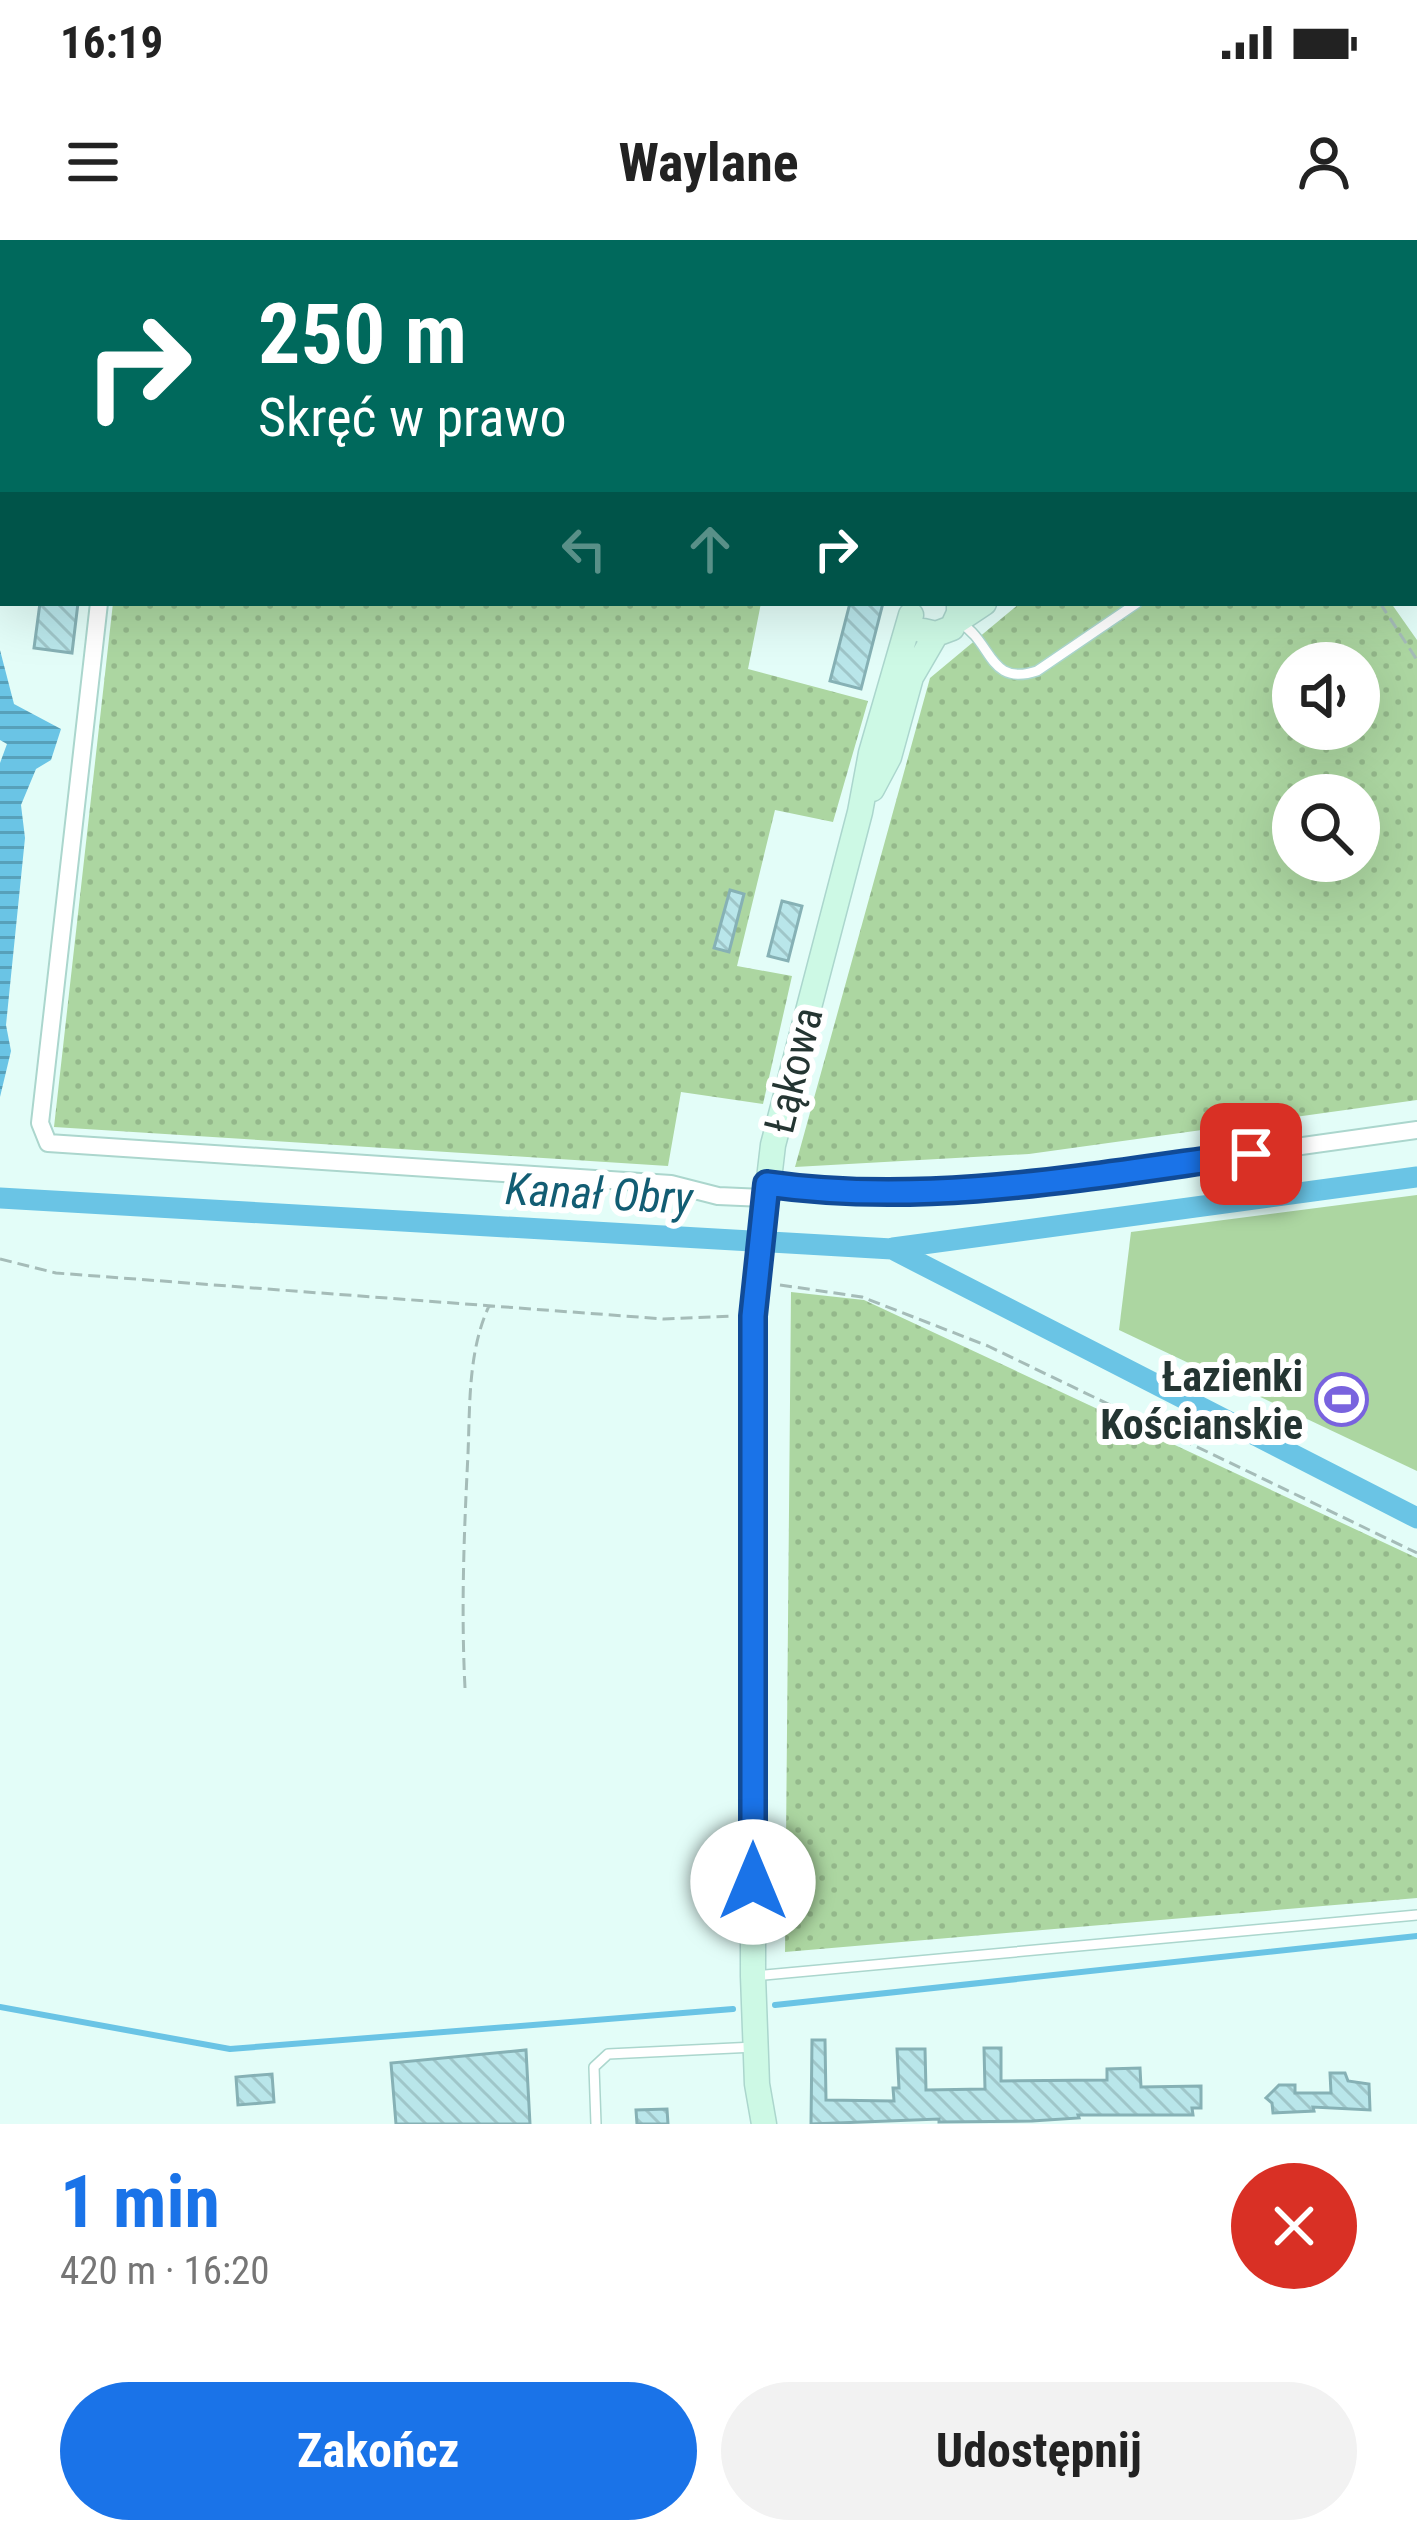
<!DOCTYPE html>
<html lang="pl">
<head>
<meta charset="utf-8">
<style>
  body { margin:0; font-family:"Roboto Condensed",sans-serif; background:#f2f2f2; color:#222; height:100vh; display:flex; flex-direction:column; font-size:45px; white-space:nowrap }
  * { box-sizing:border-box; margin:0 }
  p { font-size:39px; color:#767676 }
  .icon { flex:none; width:66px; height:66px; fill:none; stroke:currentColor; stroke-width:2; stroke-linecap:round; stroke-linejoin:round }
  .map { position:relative; height:1884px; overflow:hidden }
  .details { display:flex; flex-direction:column; background:#fff; flex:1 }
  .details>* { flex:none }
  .top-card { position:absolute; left:0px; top:0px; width:1419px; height:366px; box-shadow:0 12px 48px #0002; background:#00695c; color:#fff; overflow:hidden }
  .buttons { position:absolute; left:1272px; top:402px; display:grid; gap:24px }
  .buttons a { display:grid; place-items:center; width:108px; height:108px; border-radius:50%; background:#fff; box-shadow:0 12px 48px #0002; font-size:60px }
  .pin { position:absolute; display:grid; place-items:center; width:102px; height:102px; color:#fff; margin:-51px; border-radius:24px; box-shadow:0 6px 18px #0006 }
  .me { position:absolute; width:132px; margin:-66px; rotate:0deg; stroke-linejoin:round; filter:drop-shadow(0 0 9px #0008) }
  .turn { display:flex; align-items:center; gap:42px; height:252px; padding:0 60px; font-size:54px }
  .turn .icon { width:156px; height:156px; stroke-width:2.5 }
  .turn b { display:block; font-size:84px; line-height:102px }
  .lanes { display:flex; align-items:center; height:114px; padding:0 60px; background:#0003; justify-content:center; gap:60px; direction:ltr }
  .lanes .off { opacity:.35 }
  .round { display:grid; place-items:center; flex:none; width:126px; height:126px; border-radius:63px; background:#f2f2f2 }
  .overview { display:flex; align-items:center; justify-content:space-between; height:204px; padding:0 60px }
  h1 { font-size:72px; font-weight:700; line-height:90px; color:#1a73e8 }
  .primary-button { display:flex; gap:24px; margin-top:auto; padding:24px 60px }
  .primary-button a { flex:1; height:138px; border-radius:72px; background:#1a73e8; color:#fff; font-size:48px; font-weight:700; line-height:138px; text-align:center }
  .primary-button a+a { background:#f2f2f2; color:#222 }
  .status { display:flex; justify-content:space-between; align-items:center; height:84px; padding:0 60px; background:#fff; direction:ltr }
  .status svg { height:33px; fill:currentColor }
  header { display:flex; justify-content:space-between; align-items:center; height:156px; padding:0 60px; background:#fff; font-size:54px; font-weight:700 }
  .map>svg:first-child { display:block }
  .green { fill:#acd6a1 }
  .garden { fill:url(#garden-dots); fill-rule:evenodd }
  .water { fill:url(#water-rules) }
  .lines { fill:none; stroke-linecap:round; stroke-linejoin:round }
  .stream { stroke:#6ac4e5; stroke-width:6 }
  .canal { stroke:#6ac4e5; stroke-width:21 }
  .building { fill:url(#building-back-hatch); stroke:#86b1b5; stroke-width:3 }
  .lane-casing { stroke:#abd6cd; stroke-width:12 }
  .street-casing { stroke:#abd6cd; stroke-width:20 }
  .secondary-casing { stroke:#abd6cd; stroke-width:27 }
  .path { stroke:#a5bcb8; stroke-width:3; stroke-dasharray:12 6; stroke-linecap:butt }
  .lane { stroke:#fff; stroke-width:9 }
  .street { stroke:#fff; stroke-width:16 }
  .secondary { stroke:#cdf9e5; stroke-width:24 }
  .route-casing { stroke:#114b97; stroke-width:30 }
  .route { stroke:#1a73e8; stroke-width:21 }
  .labels { text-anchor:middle; stroke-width:12; stroke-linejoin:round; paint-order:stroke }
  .street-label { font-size:42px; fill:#243532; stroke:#fff }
  .poi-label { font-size:42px; font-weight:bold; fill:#243532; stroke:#fff; text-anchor:end }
  .water-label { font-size:45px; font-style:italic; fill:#125d73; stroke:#fff }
</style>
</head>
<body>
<div class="status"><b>16:19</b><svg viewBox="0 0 49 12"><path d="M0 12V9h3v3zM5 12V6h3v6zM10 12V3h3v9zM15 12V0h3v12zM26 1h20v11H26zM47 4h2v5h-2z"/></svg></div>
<header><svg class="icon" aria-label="menu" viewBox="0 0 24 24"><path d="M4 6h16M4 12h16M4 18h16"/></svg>Waylane<svg class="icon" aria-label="person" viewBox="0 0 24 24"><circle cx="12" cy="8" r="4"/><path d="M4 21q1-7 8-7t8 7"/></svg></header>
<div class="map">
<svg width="1417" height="1884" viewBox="0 0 1417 1884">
  <defs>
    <pattern id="garden-dots" width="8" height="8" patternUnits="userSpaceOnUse" patternTransform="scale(3)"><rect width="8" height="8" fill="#acd6a1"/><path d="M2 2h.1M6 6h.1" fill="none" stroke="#94b88b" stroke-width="1.8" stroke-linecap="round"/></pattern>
    <pattern id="water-rules" width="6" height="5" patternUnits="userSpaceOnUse" patternTransform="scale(3)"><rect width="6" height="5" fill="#6ac4e5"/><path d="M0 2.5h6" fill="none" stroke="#57a0ba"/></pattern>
    <pattern id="building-back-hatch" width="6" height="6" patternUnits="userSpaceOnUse" patternTransform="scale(3)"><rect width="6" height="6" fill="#b9e6ea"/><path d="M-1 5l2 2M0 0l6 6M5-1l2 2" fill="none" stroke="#9fc6c9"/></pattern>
  </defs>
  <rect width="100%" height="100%" fill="#e3fdf8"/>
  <!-- green -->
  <path class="green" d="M 1417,955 L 1417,1231 L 1119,1090 L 1131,992 Z"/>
  <!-- garden -->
  <path class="garden" d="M 113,363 L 761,363 L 748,429 L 868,461 L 833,582 L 775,570 L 737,726 L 792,736 L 763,864 L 681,852 L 668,926 L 54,887 Z
    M 1020,363 L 1391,363 L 1417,400 L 1417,860 L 1029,914 L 795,927 L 930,438 ZM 1293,423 L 1359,423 L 1359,489 L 1293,489 ZM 1293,555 L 1359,555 L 1359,621 L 1293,621 Z
    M 791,1052 L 864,1060 L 1417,1318 L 1417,1658 L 785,1712 Z"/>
  <!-- water -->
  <path class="water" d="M 0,410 L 14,464 L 61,489 L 51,520 L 36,529 L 21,565 L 25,598 L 6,785 L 11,811 L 0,857 L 0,523 L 7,504 L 0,500 Z"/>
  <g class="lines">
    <!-- stream -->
    <path class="stream" d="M 775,1765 L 1417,1696
      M 0,1767 L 230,1809 L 733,1769"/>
    <!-- canal -->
    <path class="canal" d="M 0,958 L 892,1009 L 1417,1278
      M 893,1008 L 1417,937"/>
  </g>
  <!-- building -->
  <path class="building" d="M 40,363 L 78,363 L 72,413 L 34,408 Z
    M 850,363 L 883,363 L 861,449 L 830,441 Z
    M 730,650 L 744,654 L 729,712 L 714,708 Z
    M 782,661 L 802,666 L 788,721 L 768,716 Z
    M 812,1800 L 825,1800 L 826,1860 L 894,1861 L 893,1848 L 899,1848 L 897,1809 L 925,1809 L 926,1850 L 985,1849 L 984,1808 L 1001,1808 L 1001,1841 L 1107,1840 L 1107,1829 L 1140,1828 L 1141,1847 L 1201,1846 L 1201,1868 L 1192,1868 L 1193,1875 L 1078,1875 L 1079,1878 L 1032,1881 L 939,1882 L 939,1879 L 811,1884 Z
    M 526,1810 L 530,1884 L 396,1884 L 391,1823 Z
    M 1330,1833 L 1345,1833 L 1348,1841 L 1369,1844 L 1370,1870 L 1313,1867 L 1314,1871 L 1273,1873 L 1272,1863 L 1266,1858 L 1279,1845 L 1295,1845 L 1295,1853 L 1331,1853 Z
    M 272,1834 L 274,1862 L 238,1865 L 236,1837 Z
    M 667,1869 L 668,1884 L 637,1884 L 636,1870 Z"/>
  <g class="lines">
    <defs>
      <path id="lane" d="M 334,0 L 335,3
        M 1376,0 L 1377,3
        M 960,383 C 993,402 988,447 1037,431 L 1137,363
        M 753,1736 L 1417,1675
        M 596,1884 L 594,1827 L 608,1814 L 755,1807"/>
      <path id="street" d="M 1306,0 L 1308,3
        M 145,3 L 145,0
        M 948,3 L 948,0
        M 99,363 L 40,883 L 48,903 L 671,944 L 718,956 L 765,958
        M 767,944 L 906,952 L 1015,946 L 1417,890"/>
      <path id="secondary" d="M 1416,57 L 1417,56
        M 957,381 L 984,363
        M 923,391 L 936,394 L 952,388 L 959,373 L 959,363
        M 872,549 L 889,517 L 911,437 L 936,394
        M 764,1884 L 757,1844 L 753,1736 L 753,1075 L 773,905 L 860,572 L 871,513 L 911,375"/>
    </defs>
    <!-- lane casing -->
    <use href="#lane" class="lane-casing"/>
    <!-- street casing -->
    <use href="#street" class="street-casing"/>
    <!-- secondary casing -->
    <use href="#secondary" class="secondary-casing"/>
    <!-- path -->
    <path class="path" d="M 1416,14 L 1417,13
      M 1416,22 L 1417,21
      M 1416,29 L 1417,29
      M 1416,81 L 1417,80
      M 0,238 L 3,240
      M 1380,363 L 1417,420
      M 0,1019 L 56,1033 L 664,1079 L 733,1076
      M 780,1045 L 862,1057 L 988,1106 L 1417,1313
      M 465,1448 C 461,1370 464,1292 468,1214 C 470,1165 468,1111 489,1066"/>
    <!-- lane -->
    <use href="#lane" class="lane"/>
    <!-- street -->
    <use href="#street" class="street"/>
    <!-- secondary -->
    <use href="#secondary" class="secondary"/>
  </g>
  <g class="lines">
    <defs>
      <path id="route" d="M 753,1642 L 753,1076 L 767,944 C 928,967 1091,936 1251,914"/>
    </defs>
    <!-- route casing -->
    <use href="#route" class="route-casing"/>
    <!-- route -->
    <use href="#route" class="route"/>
  </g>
  <!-- icons -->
  <defs>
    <symbol id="stadium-ring" viewBox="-11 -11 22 22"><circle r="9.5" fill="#fff" stroke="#7963de" stroke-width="1.5"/><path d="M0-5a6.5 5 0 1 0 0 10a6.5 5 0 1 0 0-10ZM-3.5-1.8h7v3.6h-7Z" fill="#7963de"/></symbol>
  </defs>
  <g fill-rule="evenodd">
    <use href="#stadium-ring" x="1312" y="1130" width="59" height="59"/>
  </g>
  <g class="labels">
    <!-- street labels -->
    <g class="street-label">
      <text transform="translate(793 830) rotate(-76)" y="15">Łąkowa</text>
    </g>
    <!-- poi labels -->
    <g class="poi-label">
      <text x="1303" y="1151">Łazienki<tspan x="1303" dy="48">Kościanskie</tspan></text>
    </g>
    <!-- water labels -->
    <g class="water-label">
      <text transform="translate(599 953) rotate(3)" y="16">Kanał Obry</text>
    </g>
  </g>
</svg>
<div class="buttons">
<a><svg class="icon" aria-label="sound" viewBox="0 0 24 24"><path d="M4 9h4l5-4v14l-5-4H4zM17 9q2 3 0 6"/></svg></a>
<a><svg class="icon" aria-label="search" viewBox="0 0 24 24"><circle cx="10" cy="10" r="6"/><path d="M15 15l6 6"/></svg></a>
</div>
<div class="pin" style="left:1251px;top:914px;background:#d93025"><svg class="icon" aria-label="arrive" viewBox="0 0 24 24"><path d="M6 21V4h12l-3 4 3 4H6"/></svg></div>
<svg class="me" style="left:753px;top:1642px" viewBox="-20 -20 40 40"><circle r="19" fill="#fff"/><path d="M0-13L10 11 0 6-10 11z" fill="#1a73e8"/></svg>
<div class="top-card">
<div class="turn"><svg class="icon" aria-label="right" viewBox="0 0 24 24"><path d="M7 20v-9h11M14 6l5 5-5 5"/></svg><div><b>250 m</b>Skręć w prawo</div></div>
<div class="lanes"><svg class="icon off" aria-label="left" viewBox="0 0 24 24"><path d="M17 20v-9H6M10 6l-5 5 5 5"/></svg><svg class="icon off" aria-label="ahead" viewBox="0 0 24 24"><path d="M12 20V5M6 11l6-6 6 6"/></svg><svg class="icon" aria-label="right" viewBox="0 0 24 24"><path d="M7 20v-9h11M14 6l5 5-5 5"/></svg></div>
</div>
</div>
<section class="details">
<div class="overview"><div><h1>1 min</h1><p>420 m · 16:20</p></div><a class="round" style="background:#d93025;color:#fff"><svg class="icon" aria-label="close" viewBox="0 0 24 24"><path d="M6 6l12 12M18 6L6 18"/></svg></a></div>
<div class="primary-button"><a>Zakończ</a><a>Udostępnij</a></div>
</section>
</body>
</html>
